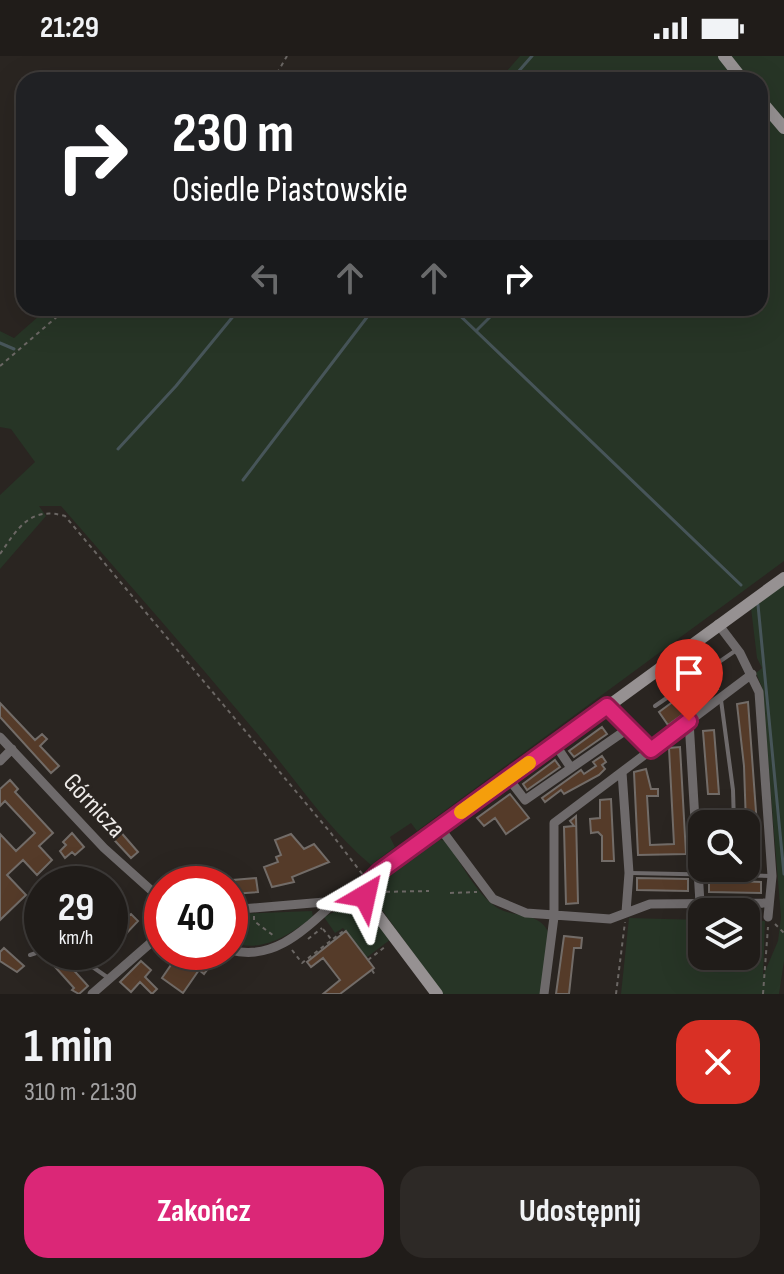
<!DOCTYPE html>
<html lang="pl">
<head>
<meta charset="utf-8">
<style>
  body { margin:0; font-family:"Sofia Sans Condensed",sans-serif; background:#2d2926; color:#f1f3f6; height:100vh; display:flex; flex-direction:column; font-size:30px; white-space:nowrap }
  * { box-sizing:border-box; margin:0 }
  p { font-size:26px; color:#a2a1a2 }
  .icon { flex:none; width:44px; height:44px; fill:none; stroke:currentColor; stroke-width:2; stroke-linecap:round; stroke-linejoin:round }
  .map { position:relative; height:938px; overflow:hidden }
  .side { display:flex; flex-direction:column; background:#201c19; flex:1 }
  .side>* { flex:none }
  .hud { position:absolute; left:16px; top:16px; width:752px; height:244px; border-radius:24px; box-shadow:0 8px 32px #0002,0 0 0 2px #3d3a38; background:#202124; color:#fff; overflow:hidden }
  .controls { position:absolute; left:688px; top:754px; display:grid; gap:16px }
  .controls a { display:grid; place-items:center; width:72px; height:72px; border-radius:16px; background:#201c19; box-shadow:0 8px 32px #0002,0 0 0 2px #3d3a38; font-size:40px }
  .speed { position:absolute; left:24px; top:810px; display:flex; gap:16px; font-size:40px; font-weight:700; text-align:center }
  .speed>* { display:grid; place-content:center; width:104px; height:104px; border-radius:50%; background:#201c19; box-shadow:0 8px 32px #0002,0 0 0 2px #3d3a38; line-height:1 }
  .speed small { font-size:20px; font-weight:400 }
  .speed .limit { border:12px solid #d22; background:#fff; color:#111 }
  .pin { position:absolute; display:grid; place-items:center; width:68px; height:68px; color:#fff; margin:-82px -34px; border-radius:50% 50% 50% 0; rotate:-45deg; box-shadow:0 0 8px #0007 }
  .pin .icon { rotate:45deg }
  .me { position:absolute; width:88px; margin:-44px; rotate:36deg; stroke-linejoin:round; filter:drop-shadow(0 0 6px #0008) }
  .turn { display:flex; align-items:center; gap:28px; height:168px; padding:0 24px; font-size:36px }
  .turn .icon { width:104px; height:104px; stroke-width:2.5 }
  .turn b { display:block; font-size:56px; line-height:68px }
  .lanes { display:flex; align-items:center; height:76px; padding:0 24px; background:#0003; justify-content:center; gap:40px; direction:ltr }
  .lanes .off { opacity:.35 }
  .round { display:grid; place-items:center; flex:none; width:84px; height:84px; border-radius:24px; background:#2d2926 }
  .overview { display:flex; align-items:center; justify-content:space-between; height:136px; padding:0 24px }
  h1 { font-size:48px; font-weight:700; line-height:60px }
  .action { display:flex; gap:16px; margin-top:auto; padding:16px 24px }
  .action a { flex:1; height:92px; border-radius:24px; background:#db2777; color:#fff; font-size:32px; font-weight:700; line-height:92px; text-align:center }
  .action a+a { background:#2d2926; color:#f1f3f6 }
  .status { display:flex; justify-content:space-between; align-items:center; height:56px; padding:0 40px; background:#201c19; direction:ltr }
  .status svg { height:22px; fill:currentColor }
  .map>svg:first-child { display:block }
  .green { fill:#273526 }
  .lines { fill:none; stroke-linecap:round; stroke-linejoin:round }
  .stream { stroke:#475559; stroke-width:3 }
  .building { fill:#553b29; stroke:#726c68; stroke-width:2 }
  .path { stroke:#6b6764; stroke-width:2; stroke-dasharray:4 4; stroke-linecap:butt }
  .lane { stroke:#6e6a6b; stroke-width:4 }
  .street { stroke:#6e6a6b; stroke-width:9 }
  .secondary { stroke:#969192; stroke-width:12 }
  .route-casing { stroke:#8e194d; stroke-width:20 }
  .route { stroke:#db2777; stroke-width:14 }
  .slow { stroke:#f59e0b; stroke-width:14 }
  .labels { text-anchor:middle; stroke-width:6; stroke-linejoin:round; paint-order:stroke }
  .street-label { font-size:26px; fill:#eeebe9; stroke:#2a2521 }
</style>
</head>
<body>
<div class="status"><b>21:29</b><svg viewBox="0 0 49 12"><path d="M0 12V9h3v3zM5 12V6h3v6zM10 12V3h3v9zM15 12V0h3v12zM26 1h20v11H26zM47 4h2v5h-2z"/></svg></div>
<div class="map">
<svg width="784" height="938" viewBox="0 0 784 938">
  <rect width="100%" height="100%" fill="#2a2521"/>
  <!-- green -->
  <path class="green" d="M 520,0 L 784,0 L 784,505 L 417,775 L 411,767 L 390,781 L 395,791 L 371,809 C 329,774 295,723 260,681 C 195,603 128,527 61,450 L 39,450 L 46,460 L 0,513 L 0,439 L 35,406 L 11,373 L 0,371 L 0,275 L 14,282 L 48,252 L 760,252 L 760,24 L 499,24 Z
    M 784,527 L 784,905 L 779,938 L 621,938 L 629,862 L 702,864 L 702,900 L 746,900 L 746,865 L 765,865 L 763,920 L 778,885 L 781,861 L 762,631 L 756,617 L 762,612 L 757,602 L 751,552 Z
    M 436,783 L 446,785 C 460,805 475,836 496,851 C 513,863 540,854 549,878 L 541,938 L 443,938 L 377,847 L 375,835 L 386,817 Z
    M 352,847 L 366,852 L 391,883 L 366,902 L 343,872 L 335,877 L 324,861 Z
    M 312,855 L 313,861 C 289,879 260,899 230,885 L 230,861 L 234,858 Z"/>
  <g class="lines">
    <!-- stream -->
    <path class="stream" d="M 511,24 L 532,0
      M 452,252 L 741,529
      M 476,275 L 499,252
      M 0,287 L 14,293
      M 118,393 L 176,330 L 240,252
      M 243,424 L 374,252
      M 758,549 L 784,818"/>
  </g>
  <!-- building -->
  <path class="building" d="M 708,620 L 718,633 L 668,669 L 659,656 Z
    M 748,646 L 759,797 L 747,797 L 744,710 L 737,648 Z
    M 0,647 L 35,684 L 42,678 L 47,683 L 40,690 L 59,710 L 51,717 L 0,661 Z
    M 602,671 L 607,678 L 574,701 L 569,695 Z
    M 714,674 L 719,738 L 708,738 L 703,675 Z
    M 680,691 L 686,798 L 638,799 L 634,716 L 646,713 L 651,733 L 658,733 L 658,740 L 647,740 L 650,789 L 674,788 L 669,692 Z
    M 602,700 L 606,706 L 602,709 L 605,713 L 599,719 L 564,738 L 561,734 L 545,746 L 542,742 L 581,714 L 584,718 L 596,710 L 593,706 Z
    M 555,704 L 560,711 L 527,734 L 523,728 Z
    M 10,724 L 18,733 L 15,736 L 53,777 L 39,790 L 52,804 L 37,819 L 23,804 L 7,819 L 26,839 L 0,864 L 0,778 L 16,795 L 35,777 L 5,745 L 0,750 L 0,733 Z
    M 510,738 L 529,762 L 506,778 L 495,762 L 484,770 L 477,762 Z
    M 611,743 L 614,805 L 602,805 L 602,780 L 598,776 L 591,777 L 590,763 L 600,762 L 600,744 Z
    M 576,760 L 578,847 L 566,848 L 564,771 L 574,770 L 570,765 Z
    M 112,766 L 138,796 L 131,802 L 104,773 Z
    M 72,777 L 84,791 L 75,799 L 72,796 L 65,802 L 60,795 L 66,789 L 63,786 Z
    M 291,778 L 304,793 L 314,788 L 329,806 L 292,821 L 294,826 L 272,831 L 264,811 L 278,806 L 276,801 L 281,799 L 275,784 Z
    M 256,822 L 258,836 L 233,838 L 233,824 Z
    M 637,822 L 688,823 L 688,835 L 637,834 Z
    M 709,824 L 761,826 L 761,837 L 709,836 Z
    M 110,845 L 127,861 L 131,858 L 138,865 L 124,880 L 118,875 L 110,884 Z
    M 346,875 L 374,912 L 340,938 L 323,938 L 340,924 L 323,902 L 311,911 L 307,906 Z
    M 564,880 L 582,882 L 581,892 L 574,892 L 569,938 L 556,938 Z
    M 4,892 L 24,910 L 17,916 L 0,905 L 0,896 Z
    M 192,896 L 206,896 L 215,903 L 204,918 L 199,914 L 183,937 L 162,922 L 173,906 L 181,912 Z
    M 54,898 L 69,909 L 88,930 L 79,938 L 72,934 L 74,932 L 48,903 Z
    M 141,905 L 151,914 L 145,921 L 157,933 L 152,938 L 140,926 L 131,936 L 120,926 Z"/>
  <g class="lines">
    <!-- path -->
    <path class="path" d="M 273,24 L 287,0
      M 0,310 L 67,252
      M 0,498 C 18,472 30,450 65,460 L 330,776 L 363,819
      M 348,830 L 359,822
      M 378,836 L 429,835
      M 450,837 L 477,836
      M 254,860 L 254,865 L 274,880
      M 775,868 L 784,877
      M 323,873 L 331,883
      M 308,883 L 322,872
      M 292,894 L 302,907 L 342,876 L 343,878
      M 368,904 L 386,890
      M 372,914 L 375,919
      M 616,938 L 625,866
      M 763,938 L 768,871"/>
    <!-- lane -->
    <path class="lane" d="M 721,644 L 733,734 L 734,768
      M 655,650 L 735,595
      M 631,817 L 770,820
      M 71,896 L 107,921
      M 30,899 L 42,895"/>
    <!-- street -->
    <path class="street" d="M 718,568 L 740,597 L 759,636 L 772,820 L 768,861
      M 607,650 L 651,694
      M 689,665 L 700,847
      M 0,681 L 104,792 L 162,844
      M 555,688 L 571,712
      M 0,705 L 12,693
      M 622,716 L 629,817 L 626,856
      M 508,722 L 525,744 L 629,672
      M 440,772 L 493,843 L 526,857 L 610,863 L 650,848 L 767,847
      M 230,854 L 336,845 L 365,834
      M 230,894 C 275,906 306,872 336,845
      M 92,938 L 162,877
      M 544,938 L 554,861 L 554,767 L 752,618"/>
    <!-- secondary -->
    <path class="secondary" d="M 724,0 L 743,24
      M 760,44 L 784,72
      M 437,938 L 367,845 L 365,834 L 371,823 L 784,522"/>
  </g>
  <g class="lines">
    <defs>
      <path id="route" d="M 365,840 L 367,828 L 380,815 L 607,650 L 651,694 L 689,665"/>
    </defs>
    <!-- route casing -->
    <use href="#route" class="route-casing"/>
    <!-- route -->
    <use href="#route" class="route"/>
    <!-- slow -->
    <path class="slow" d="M 461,756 L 529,707"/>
  </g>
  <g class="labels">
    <!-- street labels -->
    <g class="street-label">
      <text transform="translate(95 749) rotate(47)" y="9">Górnicza</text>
    </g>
  </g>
</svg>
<div class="controls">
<a><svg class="icon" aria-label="search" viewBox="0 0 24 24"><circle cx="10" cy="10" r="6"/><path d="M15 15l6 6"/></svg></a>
<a><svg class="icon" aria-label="layers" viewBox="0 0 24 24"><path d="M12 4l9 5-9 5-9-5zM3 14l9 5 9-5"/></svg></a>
</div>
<div class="speed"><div>29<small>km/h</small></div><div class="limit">40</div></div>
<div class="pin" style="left:689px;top:665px;background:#d93025"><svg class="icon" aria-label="arrive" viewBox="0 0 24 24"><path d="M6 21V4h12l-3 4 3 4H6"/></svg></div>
<svg class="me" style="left:365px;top:840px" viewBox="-20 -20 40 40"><path d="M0-17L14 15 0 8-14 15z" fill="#db2777" stroke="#fff" stroke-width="4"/></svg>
<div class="hud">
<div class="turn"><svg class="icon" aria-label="right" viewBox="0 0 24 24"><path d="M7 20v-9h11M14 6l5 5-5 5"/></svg><div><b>230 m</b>Osiedle Piastowskie</div></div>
<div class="lanes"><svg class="icon off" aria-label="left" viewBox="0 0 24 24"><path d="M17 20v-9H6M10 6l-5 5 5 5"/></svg><svg class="icon off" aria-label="ahead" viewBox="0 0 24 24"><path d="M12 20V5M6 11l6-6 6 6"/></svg><svg class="icon off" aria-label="ahead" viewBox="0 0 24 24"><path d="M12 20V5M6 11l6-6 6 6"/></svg><svg class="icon" aria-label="right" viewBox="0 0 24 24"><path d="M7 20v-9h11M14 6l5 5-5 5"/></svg></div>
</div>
</div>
<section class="side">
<div class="overview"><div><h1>1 min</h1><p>310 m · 21:30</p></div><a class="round" style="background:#d93025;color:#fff"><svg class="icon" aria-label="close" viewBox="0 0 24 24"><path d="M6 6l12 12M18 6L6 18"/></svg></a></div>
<div class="action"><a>Zakończ</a><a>Udostępnij</a></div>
</section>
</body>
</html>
